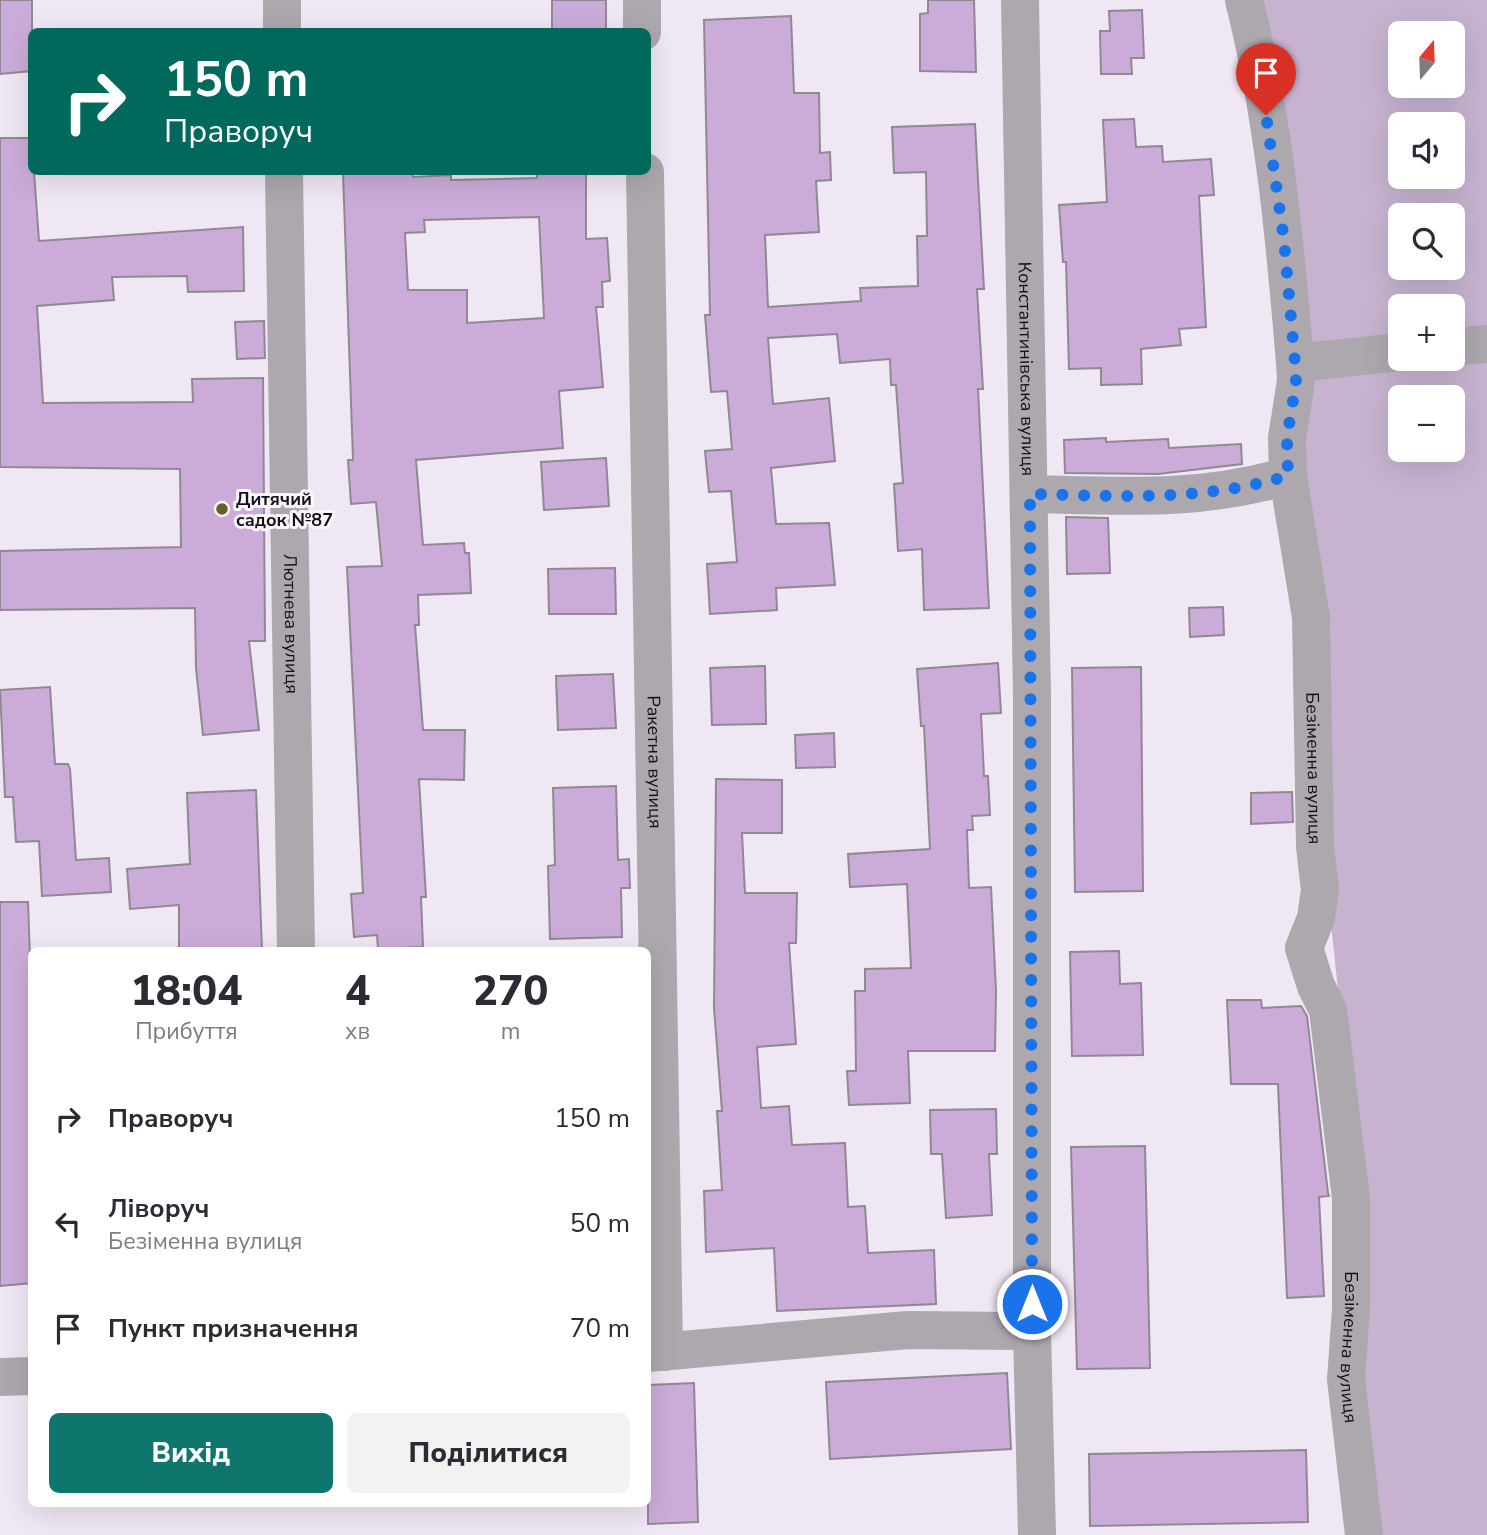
<!DOCTYPE html>
<html lang="uk">
<head>
<meta charset="utf-8">
<style>
  body { margin:0; font-family:"Nunito Sans",sans-serif; background:#f2f2f3; color:#2b2b33; height:100vh; display:flex; flex-direction:column; font-size:26px; white-space:nowrap }
  * { box-sizing:border-box; margin:0 }
  p { font-size:23px; color:#7c7c81 }
  .icon { flex:none; width:38px; height:38px; fill:none; stroke:currentColor; stroke-width:2; stroke-linecap:round; stroke-linejoin:round }
  .map { position:relative; flex:1; overflow:hidden }
  .panel { position:absolute; left:28px; top:947px; width:623px; height:560px; display:flex; flex-direction:column; background:#fff; border-radius:10px; box-shadow:0 7px 28px #0002 }
  .panel>* { flex:none }
  .guide { position:absolute; left:28px; top:28px; width:623px; height:147px; border-radius:10px; box-shadow:0 7px 28px #0002; background:#00695c; color:#fff; overflow:hidden }
  .needle { width:46px; rotate:19deg }
  .buttons { position:absolute; left:1388px; top:21px; display:grid; gap:14px }
  .buttons a { display:grid; place-items:center; width:77px; height:77px; border-radius:10px; background:#fff; box-shadow:0 7px 28px #0002; font-size:35px }
  .pin { position:absolute; display:grid; place-items:center; width:60px; height:60px; color:#fff; margin:-72px -30px; border-radius:50% 50% 50% 0; rotate:-45deg; box-shadow:0 0 7px #0007 }
  .pin .icon { rotate:45deg }
  .me { position:absolute; width:77px; margin:-38px; rotate:0deg; stroke-linejoin:round; filter:drop-shadow(0 0 5px #0008) }
  .turn { display:flex; align-items:center; gap:24px; height:147px; padding:0 21px; font-size:32px }
  .turn .icon { width:91px; height:91px; stroke-width:2.5 }
  .turn b { display:block; font-size:49px; line-height:60px }
  .eta { display:flex; justify-content:space-evenly; align-items:center; height:119px; text-align:center }
  .eta b { font-size:42px; font-weight:800; line-height:49px }
  .action { display:flex; gap:14px; margin-top:auto; padding:14px 21px }
  .action a { flex:1; height:80px; border-radius:10px; background:#0f766e; color:#fff; font-size:28px; font-weight:800; line-height:80px; text-align:center }
  .action a+a { background:#f2f2f3; color:#2b2b33 }
  ul { padding:0; list-style:none }
  li { display:flex; align-items:center; gap:21px; height:105px; padding:0 21px }
  li div { flex:1 }
  li b { display:block; font-size:26px }
  li em { font-style:normal }
  .map>svg:first-child { display:block }
  .green { fill:#c7b3d0; fill-rule:evenodd }
  .building { fill:#cbacd8; stroke:#908893; stroke-width:2; fill-rule:evenodd }
  .lines { fill:none; stroke-linecap:round; stroke-linejoin:round }
  .minor { stroke:#aca8ae; stroke-width:38 }
  .route { stroke:#1a73e8; stroke-width:12; stroke-dasharray:0 21.6 }
  .poi-dot { fill:#63602c; stroke:#fbf6fd; stroke-width:2.5 }
  .labels { text-anchor:middle; stroke-width:6; stroke-linejoin:round; paint-order:stroke }
  .street-label { font-size:18px; fill:#141115; stroke:#fbf6fd }
  .poi-label { font-size:18px; font-weight:bold; fill:#141115; stroke:#fbf6fd; text-anchor:start }
</style>
</head>
<body>
<div class="map">
<svg width="1487" height="1535" viewBox="0 0 1487 1535">
  <rect width="100%" height="100%" fill="#f0e7f4"/>
  <!-- green -->
  <path class="green" d="M 1251,0 L 1487,0 L 1487,1535 L 1370,1535 L 1351,1379 L 1360,1197 L 1324,858 ZM 1400,33 L 1452,33 L 1452,86 L 1400,86 ZM 1400,124 L 1452,124 L 1452,177 L 1400,177 ZM 1400,215 L 1452,215 L 1452,268 L 1400,268 ZM 1400,306 L 1452,306 L 1452,359 L 1400,359 ZM 1400,397 L 1452,397 L 1452,450 L 1400,450 Z"/>
  <!-- building -->
  <path class="building" d="M 0,0 L 32,0 L 32,71 L 0,74 Z
    M 552,0 L 606,0 L 606,32 L 552,32 Z
    M 928,0 L 974,0 L 976,72 L 920,71 L 920,14 L 928,13 Z
    M 1142,10 L 1144,58 L 1131,58 L 1132,74 L 1101,74 L 1100,31 L 1110,31 L 1109,11 Z
    M 791,16 L 794,93 L 819,93 L 820,153 L 830,152 L 831,180 L 816,181 L 819,232 L 765,235 L 768,307 L 861,301 L 860,288 L 918,286 L 917,236 L 927,236 L 926,172 L 894,173 L 892,127 L 975,124 L 984,289 L 977,289 L 983,389 L 978,389 L 989,608 L 924,610 L 922,549 L 898,551 L 894,484 L 903,483 L 896,385 L 891,385 L 890,359 L 840,363 L 837,334 L 768,338 L 773,404 L 829,398 L 835,461 L 771,468 L 776,524 L 829,523 L 835,585 L 776,588 L 777,610 L 710,614 L 707,564 L 737,562 L 731,491 L 709,492 L 705,451 L 732,449 L 727,391 L 711,392 L 705,315 L 710,315 L 704,20 Z
    M 1134,119 L 1136,147 L 1162,146 L 1163,162 L 1211,159 L 1214,195 L 1199,196 L 1206,327 L 1179,329 L 1181,345 L 1141,349 L 1142,384 L 1101,385 L 1101,368 L 1069,369 L 1066,262 L 1063,262 L 1059,205 L 1107,202 L 1103,120 Z
    M 0,138 L 32,138 L 32,172 L 34,172 L 39,241 L 243,227 L 244,291 L 188,292 L 187,276 L 112,277 L 114,300 L 37,306 L 43,403 L 193,402 L 192,379 L 263,378 L 265,641 L 249,641 L 259,730 L 203,735 L 196,668 L 195,608 L 0,610 L 0,551 L 181,547 L 180,469 L 0,467 Z
    M 343,172 L 412,172 L 413,177 L 451,175 L 451,180 L 537,178 L 537,172 L 586,172 L 586,239 L 607,238 L 610,281 L 602,282 L 603,307 L 596,307 L 603,387 L 559,391 L 563,448 L 416,460 L 423,545 L 464,543 L 465,553 L 469,553 L 471,593 L 418,595 L 419,625 L 415,625 L 423,730 L 465,730 L 464,780 L 419,779 L 426,897 L 421,897 L 423,947 L 378,949 L 377,935 L 354,937 L 351,894 L 363,893 L 347,567 L 382,566 L 376,502 L 351,504 L 348,460 L 353,460 ZM 539,217 L 544,318 L 467,323 L 467,290 L 408,290 L 405,233 L 425,232 L 424,220 Z
    M 264,321 L 265,358 L 237,359 L 235,322 Z
    M 1106,438 L 1106,442 L 1168,439 L 1169,448 L 1241,444 L 1242,464 L 1158,474 L 1065,473 L 1064,440 Z
    M 606,458 L 609,506 L 544,510 L 541,462 Z
    M 1066,517 L 1108,518 L 1110,573 L 1067,574 Z
    M 615,568 L 616,614 L 549,614 L 548,569 Z
    M 1223,607 L 1224,635 L 1190,637 L 1189,608 Z
    M 998,663 L 1001,713 L 981,714 L 984,776 L 988,776 L 990,815 L 972,816 L 973,830 L 967,830 L 969,888 L 991,887 L 996,991 L 995,1051 L 908,1051 L 910,1103 L 849,1105 L 847,1071 L 856,1071 L 855,991 L 865,991 L 865,969 L 911,968 L 907,884 L 850,887 L 848,854 L 930,849 L 924,726 L 921,726 L 917,669 Z
    M 765,666 L 766,724 L 712,725 L 710,668 Z
    M 1141,667 L 1143,891 L 1075,892 L 1072,668 Z
    M 613,674 L 616,728 L 558,730 L 556,676 Z
    M 50,687 L 55,764 L 68,764 L 70,769 L 76,860 L 109,858 L 111,892 L 42,896 L 39,841 L 16,842 L 13,797 L 5,797 L 0,690 Z
    M 834,733 L 835,767 L 796,768 L 795,735 Z
    M 716,779 L 782,780 L 782,833 L 742,833 L 745,893 L 797,893 L 796,943 L 789,943 L 796,1044 L 757,1047 L 761,1108 L 789,1106 L 792,1145 L 845,1143 L 848,1207 L 865,1206 L 868,1253 L 934,1250 L 936,1304 L 777,1311 L 774,1248 L 706,1252 L 704,1191 L 722,1190 L 717,1111 L 722,1111 L 714,1008 Z
    M 616,786 L 618,860 L 629,859 L 630,888 L 621,888 L 622,937 L 550,939 L 548,866 L 555,865 L 553,788 Z
    M 256,790 L 262,950 L 179,950 L 179,905 L 130,909 L 127,869 L 190,864 L 187,793 Z
    M 1292,792 L 1293,822 L 1251,824 L 1251,793 Z
    M 0,902 L 28,902 L 32,1015 L 32,1283 L 0,1286 Z
    M 1119,951 L 1120,984 L 1141,983 L 1143,1055 L 1072,1056 L 1070,952 Z
    M 1227,1000 L 1261,1000 L 1262,1008 L 1301,1006 L 1307,1016 L 1328,1193 L 1329,1196 L 1319,1197 L 1324,1296 L 1287,1298 L 1278,1084 L 1231,1084 Z
    M 996,1109 L 997,1154 L 989,1154 L 992,1215 L 946,1218 L 942,1154 L 931,1154 L 930,1110 Z
    M 1145,1146 L 1150,1368 L 1077,1369 L 1071,1147 Z
    M 1007,1373 L 1011,1449 L 830,1459 L 826,1382 Z
    M 694,1383 L 698,1522 L 648,1524 L 648,1385 Z
    M 1306,1450 L 1308,1522 L 1090,1526 L 1089,1454 Z"/>
  <g class="lines">
    <!-- minor -->
    <g class="minor">
      <path d="M 282,0 L 282,32"/>
      <path d="M 642,0 L 642,32"/>
      <path id="s1" d="M 1020,0 L 1032,697 L 1032,1331 L 1037,1535"/>
      <path id="s2" d="M 1244,0 C 1274,119 1285,241 1295,363 L 1296,381 L 1287,438 L 1288,476 L 1311,617 L 1315,846 L 1320,890 L 1316,918 L 1304,948 L 1316,986 L 1328,1010 L 1351,1198 L 1351,1309 L 1346,1379 L 1364,1535"/>
      <path id="s3" d="M 284,172 L 296,950"/>
      <path id="s4" d="M 645,172 L 664,1352"/>
      <path d="M 1452,347 L 1487,344"/>
      <path d="M 1295,363 L 1400,352"/>
      <path d="M 1029,494 C 1121,496 1198,502 1288,476"/>
      <path d="M 648,1353 L 908,1330 L 1032,1331"/>
      <path d="M 0,1377 L 32,1376"/>
    </g>
  </g>
  <g class="lines">
    <!-- route -->
    <path class="route" d="M 1032,1304 L 1030,494 C 1122,496 1198,502 1288,476 L 1287,438 L 1296,382 L 1295,363 L 1284,240 L 1266,115"/>
  </g>
  <!-- markers -->
  <circle class="poi-dot" cx="222" cy="509" r="7"/>
  <g class="labels">
    <!-- street labels -->
    <g class="street-label">
      <text dy="6" stroke="none"><textPath href="#s1" startOffset="369">Константинівська вулиця</textPath></text>
      <text dy="6" stroke="none"><textPath href="#s3" startOffset="452">Лютнева вулиця</textPath></text>
      <text dy="6" stroke="none"><textPath href="#s4" startOffset="590">Ракетна вулиця</textPath></text>
      <text dy="6" stroke="none"><textPath href="#s2" startOffset="775">Безіменна вулиця</textPath></text>
      <text dy="6" stroke="none"><textPath href="#s2" startOffset="1363">Безіменна вулиця</textPath></text>
    </g>
    <!-- poi labels -->
    <g class="poi-label">
      <text x="236" y="505">Дитячий<tspan x="236" dy="21">садок №87</tspan></text>
    </g>
  </g>
</svg>
<div class="buttons">
<a><svg class="needle" viewBox="-14 -14 28 28"><path d="M0-13l5 13h-10z" fill="#e53935"/><path d="M0 13l5-13h-10z" fill="#7c7c81"/></svg></a>
<a><svg class="icon" aria-label="sound" viewBox="0 0 24 24"><path d="M4 9h4l5-4v14l-5-4H4zM17 9q2 3 0 6"/></svg></a>
<a><svg class="icon" aria-label="search" viewBox="0 0 24 24"><circle cx="10" cy="10" r="6"/><path d="M15 15l6 6"/></svg></a>
<a>+</a>
<a>−</a>
</div>
<div class="pin" style="left:1266px;top:115px;background:#d93025"><svg class="icon" aria-label="arrive" viewBox="0 0 24 24"><path d="M6 21V4h12l-3 4 3 4H6"/></svg></div>
<svg class="me" style="left:1032px;top:1304px" viewBox="-20 -20 40 40"><circle r="17" fill="#1a73e8" stroke="#fff" stroke-width="3"/><path d="M0-11L8 9 0 5-8 9z" fill="#fff"/></svg>
<div class="guide">
<div class="turn"><svg class="icon" aria-label="right" viewBox="0 0 24 24"><path d="M7 20v-9h11M14 6l5 5-5 5"/></svg><div><b>150 m</b>Праворуч</div></div>
</div>
<section class="panel">
<div class="eta">
<div><b>18:04</b><p>Прибуття</p></div>
<div><b>4</b><p>хв</p></div>
<div><b>270</b><p>m</p></div>
</div>
<ul>
<li><svg class="icon" aria-label="right" viewBox="0 0 24 24"><path d="M7 20v-9h11M14 6l5 5-5 5"/></svg><div><b>Праворуч</b></div><em>150 m</em></li>
<li><svg class="icon" aria-label="left" viewBox="0 0 24 24"><path d="M17 20v-9H6M10 6l-5 5 5 5"/></svg><div><b>Ліворуч</b><p>Безіменна вулиця</p></div><em>50 m</em></li>
<li><svg class="icon" aria-label="arrive" viewBox="0 0 24 24"><path d="M6 21V4h12l-3 4 3 4H6"/></svg><div><b>Пункт призначення</b></div><em>70 m</em></li>
</ul>
<div class="action"><a>Вихід</a><a>Поділитися</a></div>
</section>
</div>
</body>
</html>
